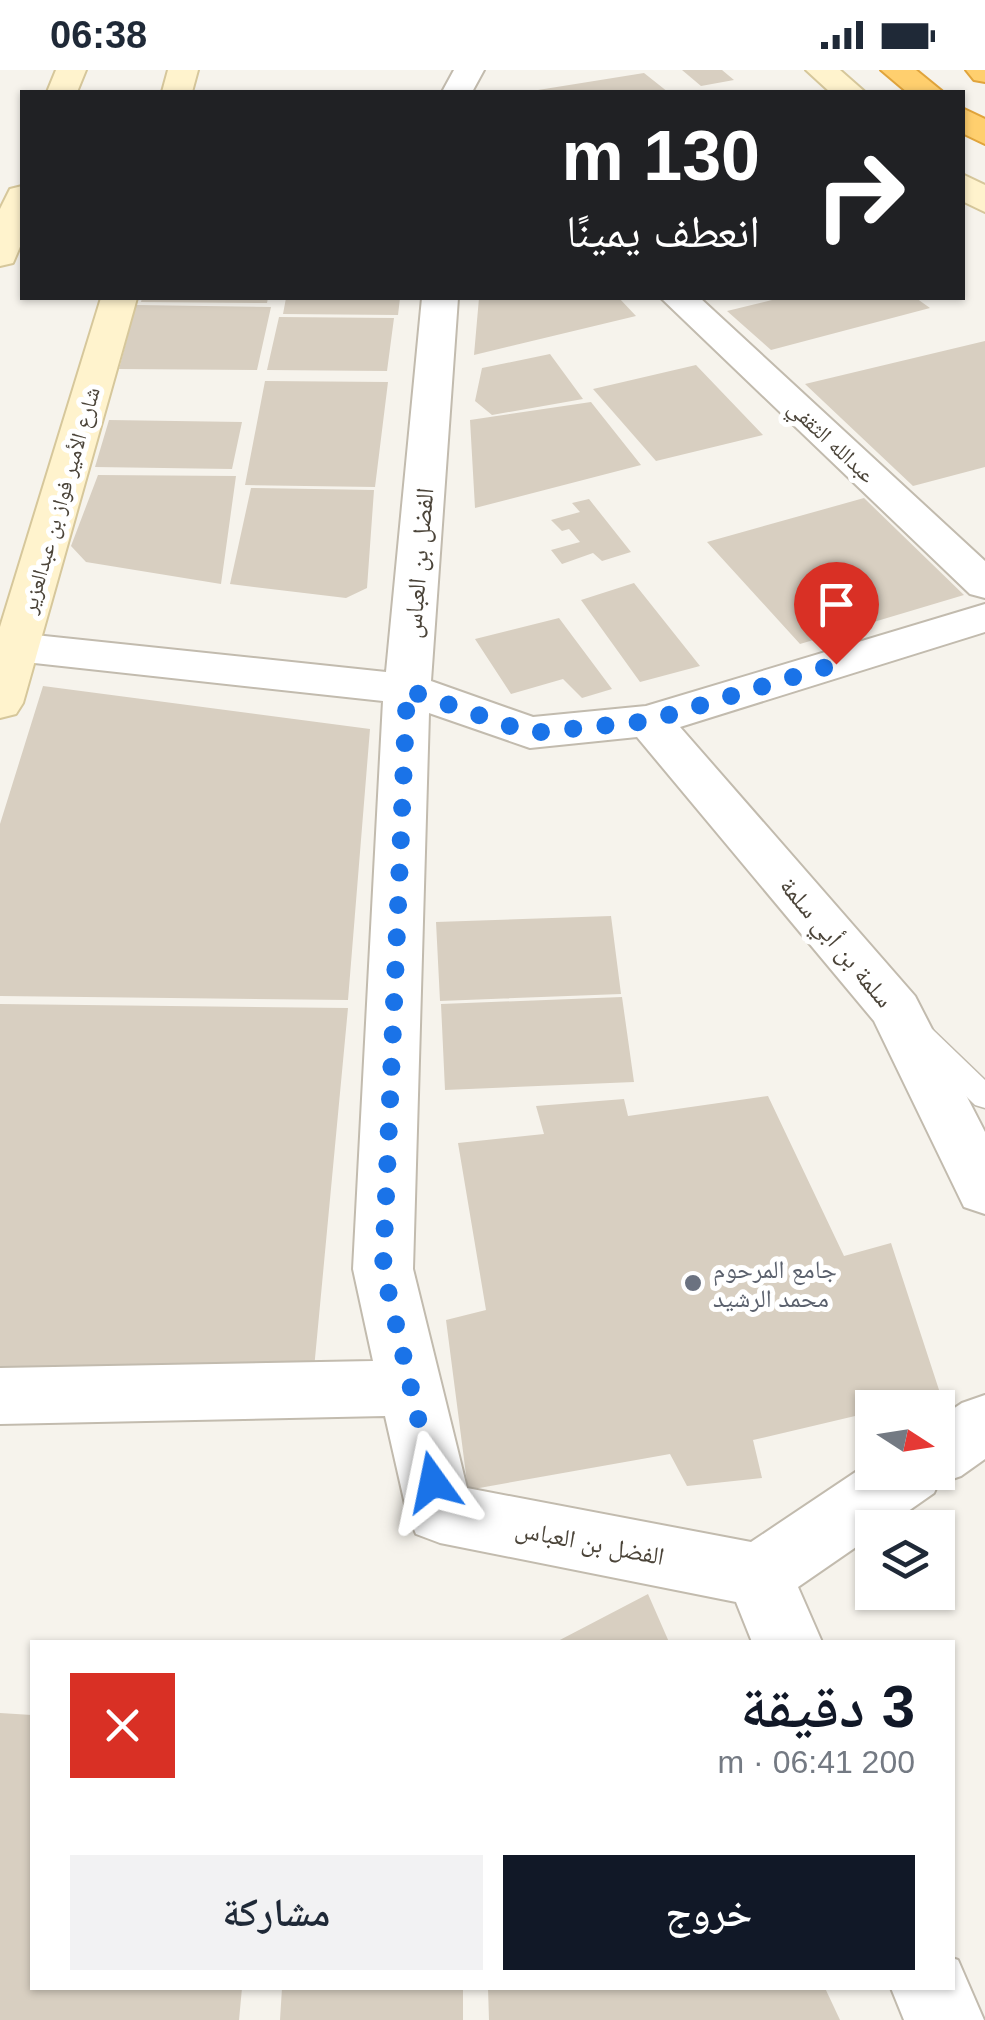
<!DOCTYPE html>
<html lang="ar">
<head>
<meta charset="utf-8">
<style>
  body { margin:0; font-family:Arial,"Noto Naskh Arabic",sans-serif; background:#f2f2f3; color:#1f2937; direction:rtl; height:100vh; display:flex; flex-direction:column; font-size:38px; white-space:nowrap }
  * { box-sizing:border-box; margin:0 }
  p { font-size:32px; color:#747a83 }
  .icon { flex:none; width:55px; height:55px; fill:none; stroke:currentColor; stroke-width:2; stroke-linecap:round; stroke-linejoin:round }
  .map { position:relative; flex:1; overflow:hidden; direction:ltr }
  .side { position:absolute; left:30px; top:1570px; width:925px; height:350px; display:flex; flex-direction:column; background:#fff; border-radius:0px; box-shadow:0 2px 8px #0004; direction:rtl }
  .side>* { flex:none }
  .top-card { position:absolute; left:20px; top:20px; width:945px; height:210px; border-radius:0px; box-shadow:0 2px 8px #0004; direction:rtl; background:#202124; color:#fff; overflow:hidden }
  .needle { width:65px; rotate:102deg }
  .buttons { position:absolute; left:855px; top:1320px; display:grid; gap:20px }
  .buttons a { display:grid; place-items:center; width:100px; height:100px; border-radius:0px; background:#fff; box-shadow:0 2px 8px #0004; font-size:50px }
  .pin { position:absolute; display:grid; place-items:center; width:85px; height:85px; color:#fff; margin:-102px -42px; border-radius:50% 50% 50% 0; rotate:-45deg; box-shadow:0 0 10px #0007 }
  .pin .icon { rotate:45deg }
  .me { position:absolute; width:110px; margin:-55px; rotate:348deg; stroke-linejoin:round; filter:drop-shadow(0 0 8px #0008) }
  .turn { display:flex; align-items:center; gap:35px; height:210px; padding:0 40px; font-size:45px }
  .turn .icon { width:130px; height:130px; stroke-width:2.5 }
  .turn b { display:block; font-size:70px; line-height:85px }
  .round { display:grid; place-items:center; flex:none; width:105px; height:105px; border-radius:0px; background:#f2f2f3 }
  .overview { display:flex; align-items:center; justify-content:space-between; height:170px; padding:0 40px }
  h1 { font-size:60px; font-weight:600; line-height:75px; color:#111827 }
  .primary-button { display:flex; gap:20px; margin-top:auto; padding:20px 40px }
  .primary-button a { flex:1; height:115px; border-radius:0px; background:#111827; color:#fff; font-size:40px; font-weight:600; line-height:115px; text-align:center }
  .primary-button a+a { background:#f2f2f3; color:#1f2937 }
  .status { display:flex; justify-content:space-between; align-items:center; height:70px; padding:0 50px; background:#fff; direction:ltr }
  .status svg { height:28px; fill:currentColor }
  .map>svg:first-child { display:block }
  .building { fill:#d8cfc1 }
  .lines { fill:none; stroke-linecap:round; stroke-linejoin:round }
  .lane-casing { stroke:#c2bbae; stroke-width:3 }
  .street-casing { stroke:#c2bbae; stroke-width:4 }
  .secondary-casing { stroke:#d6c79b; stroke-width:4 }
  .highway-casing { stroke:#e0a43c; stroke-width:4 }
  .lane { fill:#fff; fill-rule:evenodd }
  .street { fill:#fff; fill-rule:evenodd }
  .secondary { fill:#fff3cd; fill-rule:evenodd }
  .highway { fill:#ffcf6e; fill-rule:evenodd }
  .route { stroke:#1a73e8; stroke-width:18; stroke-dasharray:0 32.4 }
  .worship-dot { fill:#6b7280; stroke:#fff; stroke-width:4 }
  .labels { text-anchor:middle; stroke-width:10; stroke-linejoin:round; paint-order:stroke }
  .far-street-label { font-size:22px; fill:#4b4439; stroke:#fff }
  .street-label { font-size:25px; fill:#4b4439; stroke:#fff }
  .worship-label { font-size:25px; fill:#5b616d; stroke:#fff; text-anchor:start }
</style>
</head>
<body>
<div class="status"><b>06:38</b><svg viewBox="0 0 49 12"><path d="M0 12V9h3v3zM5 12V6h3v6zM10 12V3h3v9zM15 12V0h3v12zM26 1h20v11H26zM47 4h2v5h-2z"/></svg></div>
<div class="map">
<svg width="985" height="1950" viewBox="0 0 985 1950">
  <rect width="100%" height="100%" fill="#f6f3ec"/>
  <!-- building -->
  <path class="building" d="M 682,0 L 722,0 L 734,10 L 701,16 Z
    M 644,3 L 668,22 L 538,22 L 538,20 Z
    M 142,228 L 268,228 L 267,233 L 141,232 Z
    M 286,228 L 400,228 L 398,245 L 283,244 Z
    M 479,228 L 619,228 L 636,246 L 474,285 Z
    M 780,228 L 916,228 L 930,238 L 771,280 L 727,241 Z
    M 136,235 L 271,237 L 257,300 L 119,299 Z
    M 279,247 L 394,248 L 387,301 L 267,300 Z
    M 985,271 L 985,397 L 913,416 L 805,314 Z
    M 550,284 L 583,329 L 492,345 L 475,331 L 482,298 Z
    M 696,295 L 763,365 L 656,391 L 593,319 Z
    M 265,311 L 388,312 L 375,417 L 245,415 Z
    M 591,332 L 641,395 L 475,438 L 470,350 Z
    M 109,350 L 242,352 L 232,399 L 95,397 Z
    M 98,405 L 236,406 L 221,514 L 86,492 L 71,476 Z
    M 251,418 L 374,420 L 367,518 L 346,528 L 230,514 Z
    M 864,428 L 964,525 L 800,574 L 707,472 Z
    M 589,429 L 631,482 L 602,491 L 593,483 L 562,494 L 551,480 L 580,472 L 569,459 L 562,461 L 551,450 L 580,442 L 572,433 Z
    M 634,513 L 700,596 L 640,612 L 581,530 Z
    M 559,548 L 612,619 L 582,628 L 563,609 L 511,624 L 475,569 Z
    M 43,616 L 370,659 L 348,930 L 0,926 L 0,754 Z
    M 611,846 L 621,924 L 440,931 L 436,852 Z
    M 622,927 L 634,1012 L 445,1020 L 441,934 Z
    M 0,934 L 348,938 L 314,1299 L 0,1303 Z
    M 768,1026 L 844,1186 L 891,1173 L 941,1326 L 891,1338 L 872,1338 L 872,1342 L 753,1370 L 762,1408 L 687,1416 L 670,1384 L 468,1420 L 446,1250 L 486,1240 L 458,1073 L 544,1064 L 536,1036 L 624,1029 L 628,1046 Z
    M 648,1524 L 669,1572 L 556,1572 Z
    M 0,1643 L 32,1645 L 32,1918 L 242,1918 L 239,1950 L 0,1950 Z
    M 282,1918 L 463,1918 L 463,1950 L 280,1950 Z
    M 488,1918 L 825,1918 L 840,1950 L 489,1950 Z"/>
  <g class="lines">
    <defs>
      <path id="lane" d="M 922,956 L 932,959 L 985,1010 L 985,1038 L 975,1035 L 912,973 L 908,966 L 912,959 Z"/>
      <path id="street" d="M 454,0 L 484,0 L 472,22 L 442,22 Z
        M 422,228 L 458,228 L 431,611 L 533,647 L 646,636 L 985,534 L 985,562 L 680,657 L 915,926 L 985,1062 L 985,1144 L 964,1137 L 874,951 L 637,667 L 530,678 L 429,643 L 413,1199 L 467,1418 L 751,1472 L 872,1391 L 872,1402 L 938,1402 L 938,1349 L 962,1333 L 985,1325 L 985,1389 L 961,1406 L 938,1414 L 934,1423 L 884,1458 L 872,1458 L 872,1466 L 798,1517 L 822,1572 L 752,1572 L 736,1532 L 440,1473 L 416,1464 L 407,1443 L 385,1346 L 0,1354 L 0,1298 L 373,1291 L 353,1199 L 383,631 L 16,591 L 0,587 L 0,567 L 16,563 L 386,602 Z
        M 661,228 L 700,228 L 985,491 L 985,528 L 970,524 Z
        M 952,1888 L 958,1890 L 984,1950 L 904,1950 L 891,1918 L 952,1918 Z"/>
      <path id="secondary" d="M 56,0 L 86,0 L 77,22 L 47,22 Z
        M 168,0 L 198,0 L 192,22 L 162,22 Z
        M 806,0 L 840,0 L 865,22 L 830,22 Z
        M 962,104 L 985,115 L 985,142 L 962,131 Z
        M 22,116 L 22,172 L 13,193 L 0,196 L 0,139 L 10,119 Z
        M 101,228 L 137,228 L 23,633 L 16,644 L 0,648 L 0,557 Z"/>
      <path id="highway" d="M 881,0 L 916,0 L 943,22 L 907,22 Z
        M 966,0 L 985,0 L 985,12 L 974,10 Z
        M 962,38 L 985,49 L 985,74 L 962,63 Z"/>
    </defs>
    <!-- lane casing -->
    <use href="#lane" class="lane-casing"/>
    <!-- street casing -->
    <use href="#street" class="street-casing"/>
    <!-- secondary casing -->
    <use href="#secondary" class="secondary-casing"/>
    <!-- highway casing -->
    <use href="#highway" class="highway-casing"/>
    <!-- lane -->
    <use href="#lane" class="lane"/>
    <!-- street -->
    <use href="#street" class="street"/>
    <!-- secondary -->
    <use href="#secondary" class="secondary"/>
    <!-- highway -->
    <use href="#highway" class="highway"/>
  </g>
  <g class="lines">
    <!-- route -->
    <path class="route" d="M 433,1412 L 383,1199 L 407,620 L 530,663 L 649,651 L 836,594"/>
  </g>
  <!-- markers -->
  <circle class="worship-dot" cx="693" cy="1213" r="10"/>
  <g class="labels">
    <!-- far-street labels -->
    <g class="far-street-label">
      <text transform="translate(832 371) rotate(43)" y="8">عبدالله الثقفي</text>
      <text transform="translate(60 430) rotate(-74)" y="8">شارع الأمير فواز بن عبدالعزير</text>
    </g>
    <!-- street labels -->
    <g class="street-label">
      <text transform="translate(418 493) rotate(-85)" y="9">الفضل بن العباس</text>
      <text transform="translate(837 872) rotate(50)" y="9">سلمة بن أبي سلمة</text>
      <text transform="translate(590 1472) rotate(11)" y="9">الفضل بن العباس</text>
    </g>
    <!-- worship labels -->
    <g class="worship-label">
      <text x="713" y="1208">جامع المرحوم<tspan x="713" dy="29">محمد الرشيد</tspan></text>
    </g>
  </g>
</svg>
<div class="buttons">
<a><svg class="needle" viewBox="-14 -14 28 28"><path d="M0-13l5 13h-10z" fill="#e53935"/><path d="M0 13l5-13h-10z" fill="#747a83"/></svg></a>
<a><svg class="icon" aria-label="layers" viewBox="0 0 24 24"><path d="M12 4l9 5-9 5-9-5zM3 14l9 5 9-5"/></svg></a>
</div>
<div class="pin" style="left:836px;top:594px;background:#d93025"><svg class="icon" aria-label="arrive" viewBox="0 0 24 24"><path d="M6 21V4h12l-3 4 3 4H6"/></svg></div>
<svg class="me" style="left:433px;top:1412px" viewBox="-20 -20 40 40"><path d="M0-17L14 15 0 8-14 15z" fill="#1a73e8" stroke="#fff" stroke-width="4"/></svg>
<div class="top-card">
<div class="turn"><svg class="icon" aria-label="right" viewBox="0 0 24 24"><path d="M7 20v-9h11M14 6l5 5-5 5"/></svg><div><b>130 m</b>انعطف يمينًا</div></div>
</div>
<section class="side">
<div class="overview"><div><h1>3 دقيقة</h1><p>200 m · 06:41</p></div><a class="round" style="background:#d93025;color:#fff"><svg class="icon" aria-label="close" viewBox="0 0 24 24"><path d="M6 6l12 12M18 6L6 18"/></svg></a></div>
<div class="primary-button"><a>خروج</a><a>مشاركة</a></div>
</section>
</div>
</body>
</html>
